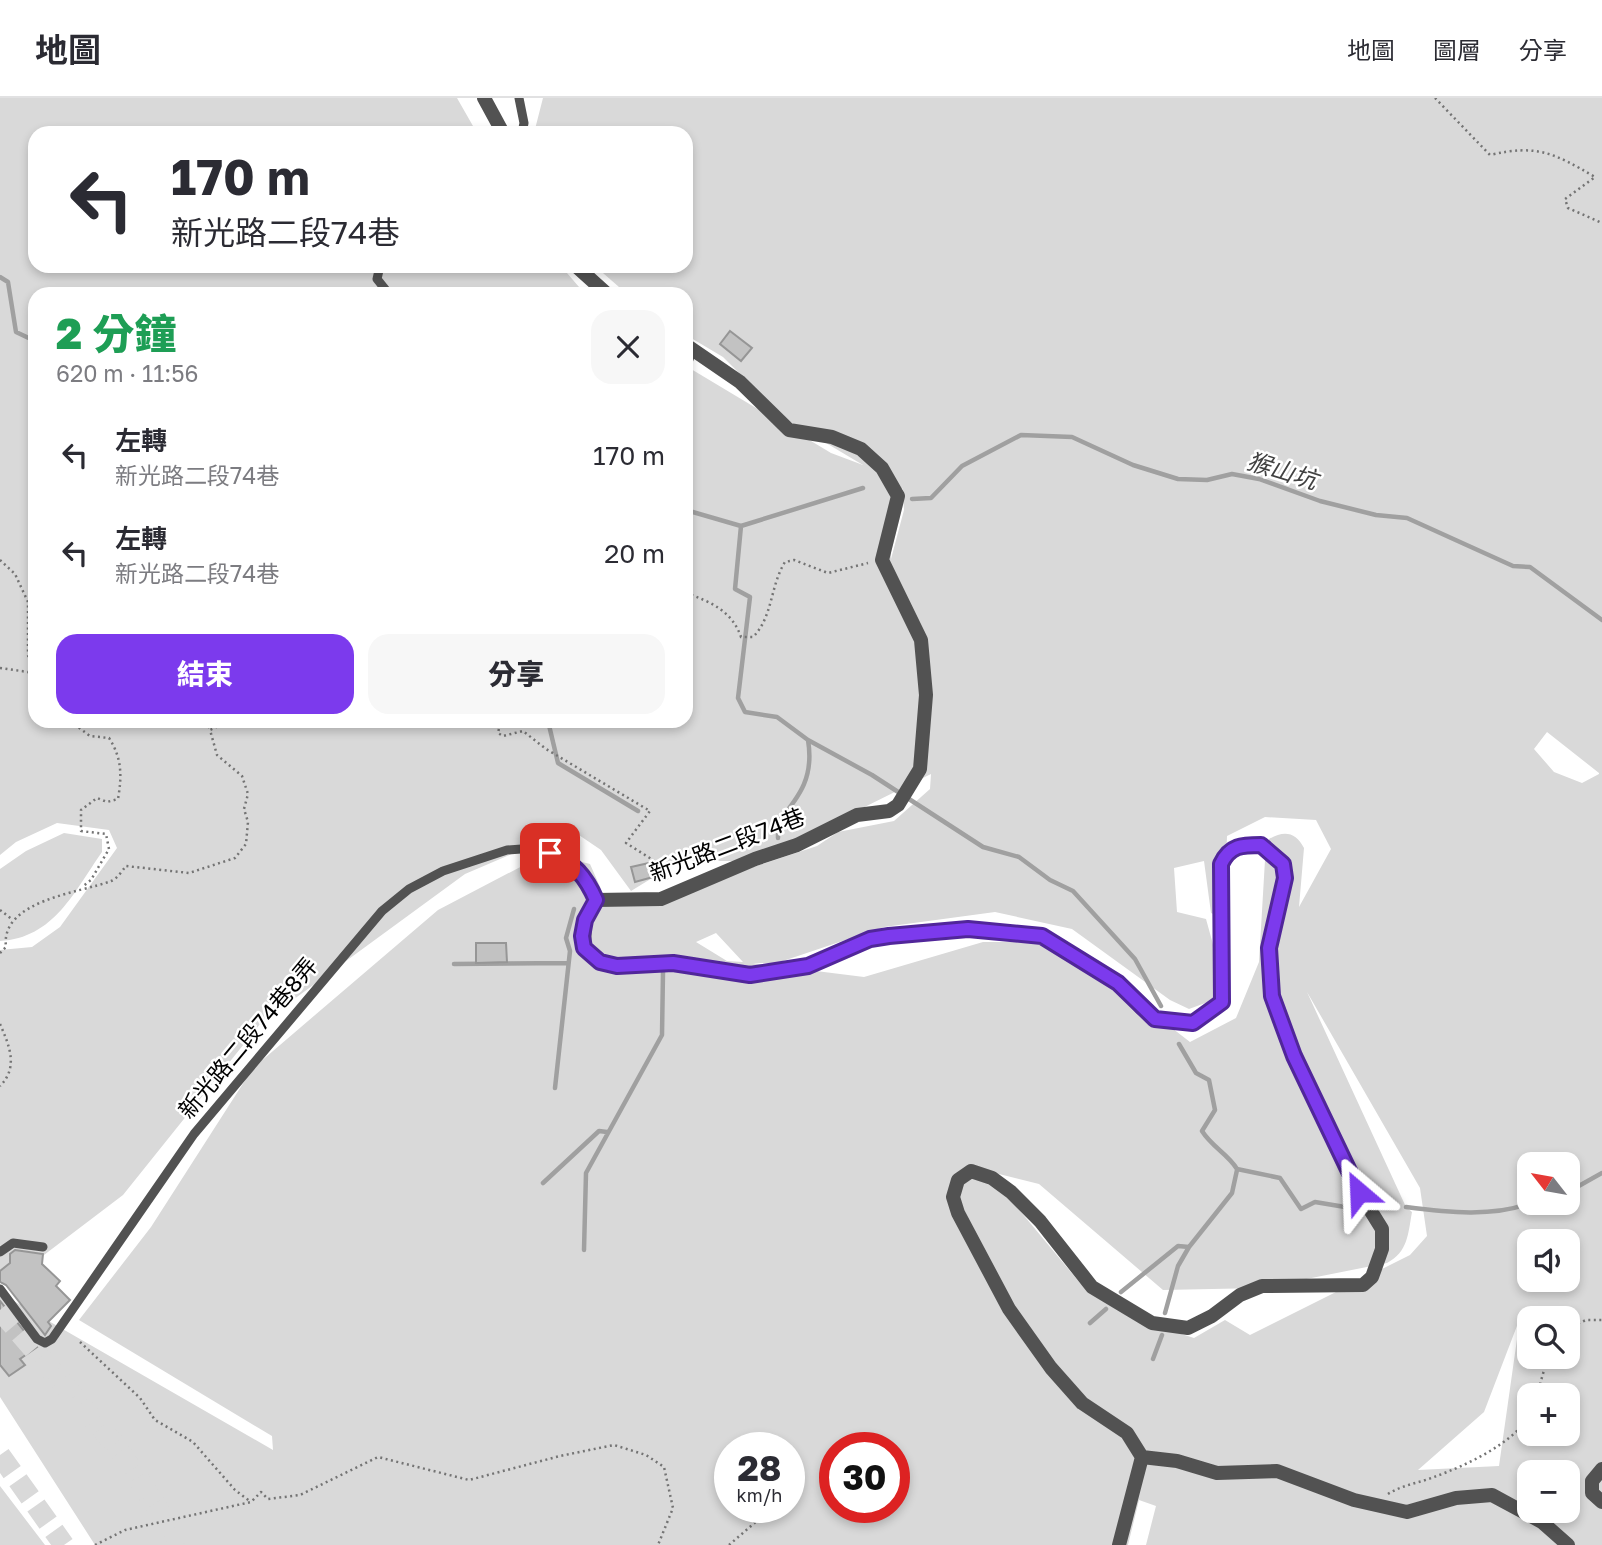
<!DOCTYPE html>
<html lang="zh-TW">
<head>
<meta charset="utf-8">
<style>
  body { margin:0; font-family:"Golos Text","Noto Sans TC",sans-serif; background:#f7f7f7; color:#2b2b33; height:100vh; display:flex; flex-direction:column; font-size:26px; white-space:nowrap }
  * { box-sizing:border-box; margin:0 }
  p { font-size:23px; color:#7c7c81 }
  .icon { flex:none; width:38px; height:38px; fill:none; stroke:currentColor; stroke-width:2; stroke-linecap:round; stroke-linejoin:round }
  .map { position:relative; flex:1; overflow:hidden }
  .panel { position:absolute; left:28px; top:189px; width:665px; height:441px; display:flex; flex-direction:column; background:#fff; border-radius:21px; box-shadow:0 4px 10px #0003 }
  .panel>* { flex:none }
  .hud { position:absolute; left:28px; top:28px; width:665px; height:147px; border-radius:21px; box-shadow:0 4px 10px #0003; background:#fff; color:#2b2b33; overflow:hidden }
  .needle { width:46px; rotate:301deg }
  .buttons { position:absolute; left:1517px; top:1054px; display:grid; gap:14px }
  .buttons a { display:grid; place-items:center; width:63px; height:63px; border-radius:14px; background:#fff; box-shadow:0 4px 10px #0003; font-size:35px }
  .speed { position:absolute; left:714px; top:1334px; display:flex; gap:14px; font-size:35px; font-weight:700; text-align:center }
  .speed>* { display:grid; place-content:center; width:91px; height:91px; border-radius:50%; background:#fff; box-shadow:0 4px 10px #0003; line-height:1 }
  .speed small { font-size:18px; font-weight:400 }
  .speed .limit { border:10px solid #d22; background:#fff; color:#111 }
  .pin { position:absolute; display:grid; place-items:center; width:60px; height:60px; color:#fff; margin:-30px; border-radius:14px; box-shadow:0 4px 10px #0006 }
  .me { position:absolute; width:77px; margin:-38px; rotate:334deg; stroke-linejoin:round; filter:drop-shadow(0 0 5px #0008) }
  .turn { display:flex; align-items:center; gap:24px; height:147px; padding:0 28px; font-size:32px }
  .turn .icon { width:91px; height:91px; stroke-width:2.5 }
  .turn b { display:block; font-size:49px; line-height:60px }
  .round { display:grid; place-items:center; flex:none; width:74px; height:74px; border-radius:21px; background:#f7f7f7 }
  .overview { display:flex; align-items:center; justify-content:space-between; height:119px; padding:0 28px }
  h1 { font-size:42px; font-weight:800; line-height:52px; color:#1e9e55 }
  .primary-button { display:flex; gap:14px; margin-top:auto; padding:14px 28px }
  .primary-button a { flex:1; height:80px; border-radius:21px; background:#7c3aed; color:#fff; font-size:28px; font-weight:800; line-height:80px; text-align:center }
  .primary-button a+a { background:#f7f7f7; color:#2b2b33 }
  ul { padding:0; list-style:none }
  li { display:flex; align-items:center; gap:21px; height:98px; padding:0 28px }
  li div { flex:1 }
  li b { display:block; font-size:26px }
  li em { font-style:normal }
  header { display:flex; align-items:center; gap:42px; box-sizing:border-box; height:98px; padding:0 35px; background:#fff; border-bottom:2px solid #e1e1e2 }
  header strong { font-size:33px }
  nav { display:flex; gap:38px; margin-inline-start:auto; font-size:24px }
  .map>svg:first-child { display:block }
  .green { fill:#d9d9d9; fill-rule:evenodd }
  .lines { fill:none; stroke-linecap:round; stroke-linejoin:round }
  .stream { stroke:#a0a0a0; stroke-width:4.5 }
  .building { fill:#c2c2c2; stroke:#969696; stroke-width:2 }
  .motorway-tunnel { stroke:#d9d9d9; stroke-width:21; stroke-dasharray:21 10; stroke-linecap:butt }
  .path { stroke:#747474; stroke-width:2.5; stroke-dasharray:2 3.5; stroke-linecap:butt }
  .service { stroke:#525252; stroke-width:9 }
  .minor { stroke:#525252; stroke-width:14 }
  .route-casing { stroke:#51269a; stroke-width:18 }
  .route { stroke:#7c3aed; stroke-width:12 }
  .labels { text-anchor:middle; stroke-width:5; stroke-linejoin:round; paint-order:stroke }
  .street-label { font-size:23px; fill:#000; stroke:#fff }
  .water-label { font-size:24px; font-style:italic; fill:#414141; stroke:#fff }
</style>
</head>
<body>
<header>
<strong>地圖</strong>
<nav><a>地圖</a><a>圖層</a><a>分享</a></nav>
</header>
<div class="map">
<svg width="1602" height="1447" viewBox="0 0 1602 1447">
  <rect width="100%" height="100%" fill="#fff"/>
  <!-- green -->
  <path class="green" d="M 0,0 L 457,0 L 477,35 L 35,35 L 35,168 L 561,168 L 585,196 L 35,196 L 35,623 L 686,623 L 686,268 L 831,355 L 863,367 L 784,320 L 723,259 L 686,237 L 686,196 L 627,196 L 595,168 L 686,168 L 686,35 L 534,35 L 543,0 L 1602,0 L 1602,1447 L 1146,1447 L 1156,1408 L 1139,1402 L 1128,1447 L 95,1447 L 0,1299 L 0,1195 L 273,1352 L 272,1338 L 79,1222 L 151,1129 L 253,970 L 438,812 L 547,755 L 590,766 L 608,807 L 655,808 L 723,779 L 817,748 L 838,734 L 894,723 L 930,691 L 931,676 L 756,763 L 680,763 L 631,793 L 601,752 L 570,731 L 465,776 L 260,926 L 123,1097 L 15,1179 L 0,1180 L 0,852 L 32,849 L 60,829 L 117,750 L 109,732 L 57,725 L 16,744 L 0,757 ZM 877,376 L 903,391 L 904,412 L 891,461 L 892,387 ZM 1547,634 L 1599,675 L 1599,676 L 1582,685 L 1554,674 L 1534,651 ZM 1265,719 L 1316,722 L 1331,751 L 1299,809 L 1304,750 C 1296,734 1284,732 1269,741 L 1265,762 L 1259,864 L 1236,920 L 1190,944 L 1061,844 L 983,844 L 864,879 L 753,865 L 777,865 L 884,829 L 995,814 L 1072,831 L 1170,902 L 1189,911 L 1227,897 L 1206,821 L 1177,814 L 1174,770 L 1204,763 L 1211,815 L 1224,821 L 1227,738 ZM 716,835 L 743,864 L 727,863 L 696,844 ZM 1307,894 L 1420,1090 L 1427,1138 L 1410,1157 L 1250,1237 L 1225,1222 L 1194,1240 L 1131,1220 L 1080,1185 L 987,1073 L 1039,1086 L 1163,1192 L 1261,1190 L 1387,1165 C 1408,1154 1408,1136 1412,1114 L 1406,1109 ZM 1530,1066 L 1568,1066 L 1568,1104 L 1530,1104 ZM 1530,1143 L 1568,1143 L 1568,1181 L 1530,1181 ZM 1520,1220 L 1499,1368 L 1418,1372 L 1484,1314 ZM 1530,1220 L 1568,1220 L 1568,1258 L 1530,1258 ZM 1530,1297 L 1568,1297 L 1568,1335 L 1530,1335 ZM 730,1349 L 789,1349 L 789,1409 L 730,1409 ZM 835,1349 L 894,1349 L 894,1409 L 835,1409 ZM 1530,1374 L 1568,1374 L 1568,1412 L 1530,1412 Z
    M 64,735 L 102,741 L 102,754 C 74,794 54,840 0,843 L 0,771 L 26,753 Z
    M 0,1388 L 45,1447 L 0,1447 Z"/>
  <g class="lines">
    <!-- stream -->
    <path class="stream" d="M 0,179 L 8,184 L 16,234 L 35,243
      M 912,401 L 931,400 L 962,368 L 1021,337 L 1072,339 L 1133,367 L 1178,381 L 1207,382 L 1232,376 L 1259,381 L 1320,403 L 1376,417 L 1407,420 L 1513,468 L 1530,469 L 1602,522
      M 686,412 L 741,428
      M 741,428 L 735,491 L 750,499 L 738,600 L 745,614 L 777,619 L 808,642 C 814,678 801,697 778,724 L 778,740
      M 741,428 L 863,390
      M 548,623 L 558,665 L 638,713
      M 808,642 L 872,677 L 983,749 L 1019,759 L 1050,782 L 1073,793 L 1135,861 L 1161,908
      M 454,866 L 568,865
      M 1179,946 L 1196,975 L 1209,982 L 1215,1012 L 1202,1033 C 1212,1049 1228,1056 1237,1071 L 1280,1080 L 1301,1111 L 1315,1104 L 1363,1112
      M 555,990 L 570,853 L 566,840 L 574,811
      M 543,1085 L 599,1033 L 607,1034
      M 1568,1094 L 1602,1075
      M 1406,1109 C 1444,1114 1496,1120 1532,1104
      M 584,1152 L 586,1075 L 662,937 L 663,874
      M 1121,1194 L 1178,1148 L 1189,1149 L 1232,1095 L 1237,1072
      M 1165,1215 L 1178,1168 L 1189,1149
      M 1090,1225 L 1106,1211
      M 1153,1261 L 1162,1237"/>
  </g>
  <!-- building -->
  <path class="building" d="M 730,233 L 752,250 L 741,263 L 720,246 Z
    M 649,765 L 653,779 L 635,784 L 631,769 Z
    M 476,845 L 506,845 L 507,864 L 476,865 Z
    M 15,1152 L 43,1156 L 42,1166 L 60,1183 L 56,1188 L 70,1202 L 48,1224 L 51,1228 L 45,1237 L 6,1187 L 0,1184 L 0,1173 L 10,1165 L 10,1156 Z
    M 0,1203 L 37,1249 L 20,1261 L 25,1267 L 9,1278 L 0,1267 Z"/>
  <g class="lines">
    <!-- motorway-tunnel -->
    <path class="motorway-tunnel" d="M 0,1212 L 118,1350 L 182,1447
      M 0,1357 L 64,1447"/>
    <!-- path -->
    <path class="path" d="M 1435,0 L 1490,57 C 1537,46 1554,55 1595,79 L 1565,101 L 1568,110 L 1602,125
      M 0,462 L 15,476 L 28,504 L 28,557 L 35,586
      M 686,495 C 711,504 732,513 741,539 L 753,539 C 773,519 770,488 785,464 L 794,462 L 828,475 L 868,465
      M 0,570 L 35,575
      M 70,623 L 90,638 L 109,640 C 122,660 122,678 118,701 L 107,704 L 97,700 L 81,712 L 81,733 L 106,736 L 109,751 L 91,782 L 82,789
      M 207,623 L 210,632
      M 489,623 L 500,626 L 498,635 L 503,638 L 523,633 L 546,651 L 650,713 L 626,745 L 653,762 L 668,782
      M 0,812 L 13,822
      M 0,855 L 6,849 C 0,802 80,795 111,783 C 117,781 122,773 126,768 L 189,775 L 235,760 L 246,746 L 248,724 L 244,711 L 248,696 L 242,678 L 217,657 L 210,632 L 229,623
      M 0,926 C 9,947 19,969 0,988
      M 1568,1230 L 1586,1222 L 1602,1222
      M 80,1244 L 140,1300 L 155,1322 L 193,1344 L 235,1392 L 251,1404
      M 1537,1297 L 1548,1258
      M 1388,1396 C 1402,1387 1419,1385 1434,1379 C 1467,1367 1510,1347 1530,1318
      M 95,1447 L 125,1432 L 251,1404 L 261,1394 L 268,1401 L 300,1397 L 378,1359 L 469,1382 L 560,1358 L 614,1347 L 646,1357 L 664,1369 L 673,1410 L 658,1447
      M 729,1447 L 773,1409"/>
    <!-- service -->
    <path class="service" d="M 519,0 L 524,25 L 522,35
      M 380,168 L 377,181 L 389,196
      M 686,269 L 693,251
      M 0,1154 L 13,1145 L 43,1149
      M 0,1191 L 37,1241 L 45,1245 L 52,1241 L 194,1036 L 382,813 L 409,791 L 443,773 L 507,752 L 535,750 L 565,760 L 583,775 L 596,802"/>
    <!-- minor -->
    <path class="minor" d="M 484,0 L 503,35
      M 576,168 L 607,196
      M 686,247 L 740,284 L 789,332 L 832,339 L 861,351 L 882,370 L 898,398 L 882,462 L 921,542 L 926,597 L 920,671 L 898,707 L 889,713 L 857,717 L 797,747 L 755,761 L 661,801 L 596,802 L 585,822 L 584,850 L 600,864 L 617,868 L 673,865 L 750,877 L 808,868 L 870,841 L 889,838 L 968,831 L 1042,838 L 1118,885 L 1141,910 L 1155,921 L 1193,925 L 1222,904 L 1221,766 C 1229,747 1242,747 1261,747 L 1283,766 L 1285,780 L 1269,850 L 1272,898 L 1294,958 L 1359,1094 L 1382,1131 L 1382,1151 L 1372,1179 L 1363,1187 L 1262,1188 L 1240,1197 L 1212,1218 L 1188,1230 L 1152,1225 L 1092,1189 L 1040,1123 L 1011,1094 L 992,1080 L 971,1073 L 958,1082 L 953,1099 L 958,1115 L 1009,1211 L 1051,1270 L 1082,1305 L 1127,1335 L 1142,1359
      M 1142,1359 L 1177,1363 L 1217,1375 L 1277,1373 L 1354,1402 L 1407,1414 L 1456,1400 L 1492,1397 L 1542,1424 L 1568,1447
      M 1602,1371 L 1592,1383 L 1592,1395 L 1602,1404
      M 1119,1447 L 1142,1359"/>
  </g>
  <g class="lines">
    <defs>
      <path id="route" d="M 550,755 C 574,764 586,779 596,802 L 585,822 L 582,838 L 584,850 L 600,864 L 617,868 L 673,865 L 750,877 L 808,868 L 870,841 L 889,838 L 968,831 L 1042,838 L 1118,885 L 1155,921 L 1193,925 L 1222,904 L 1221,766 C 1230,747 1242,747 1261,747 L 1283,766 L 1285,780 L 1269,850 L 1272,898 L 1294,958 L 1359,1094"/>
    </defs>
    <!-- route casing -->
    <use href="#route" class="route-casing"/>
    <!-- route -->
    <use href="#route" class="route"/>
  </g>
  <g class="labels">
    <!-- street labels -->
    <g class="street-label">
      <text transform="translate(727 747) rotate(-21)" y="8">新光路二段74巷</text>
      <text transform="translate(248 940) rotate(-50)" y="8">新光路二段74巷8弄</text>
    </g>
    <!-- water labels -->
    <g class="water-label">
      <text transform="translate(1282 373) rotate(17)" y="8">猴山坑</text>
    </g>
  </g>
</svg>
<div class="buttons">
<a><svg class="needle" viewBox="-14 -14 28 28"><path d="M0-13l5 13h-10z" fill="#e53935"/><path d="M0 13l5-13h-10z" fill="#7c7c81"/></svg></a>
<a><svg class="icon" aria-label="sound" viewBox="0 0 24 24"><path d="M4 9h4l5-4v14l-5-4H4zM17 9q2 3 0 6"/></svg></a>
<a><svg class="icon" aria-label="search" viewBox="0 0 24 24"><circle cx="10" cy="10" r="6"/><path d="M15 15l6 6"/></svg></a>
<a>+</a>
<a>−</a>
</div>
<div class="speed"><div>28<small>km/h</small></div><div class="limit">30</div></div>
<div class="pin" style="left:550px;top:755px;background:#d93025"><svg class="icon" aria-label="arrive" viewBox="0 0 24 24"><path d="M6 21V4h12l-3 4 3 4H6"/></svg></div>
<svg class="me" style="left:1359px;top:1094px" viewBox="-20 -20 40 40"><path d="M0-17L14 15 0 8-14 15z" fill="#7c3aed" stroke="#fff" stroke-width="4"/></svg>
<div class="hud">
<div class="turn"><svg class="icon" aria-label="left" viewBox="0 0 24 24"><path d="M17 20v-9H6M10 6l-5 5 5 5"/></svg><div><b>170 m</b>新光路二段74巷</div></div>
</div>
<section class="panel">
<div class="overview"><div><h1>2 分鐘</h1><p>620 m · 11:56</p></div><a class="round"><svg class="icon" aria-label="close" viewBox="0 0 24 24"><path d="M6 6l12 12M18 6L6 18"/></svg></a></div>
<ul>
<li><svg class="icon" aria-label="left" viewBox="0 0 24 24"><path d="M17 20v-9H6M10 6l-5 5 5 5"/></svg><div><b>左轉</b><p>新光路二段74巷</p></div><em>170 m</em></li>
<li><svg class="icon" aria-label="left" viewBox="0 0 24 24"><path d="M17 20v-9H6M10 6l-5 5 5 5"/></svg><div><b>左轉</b><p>新光路二段74巷</p></div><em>20 m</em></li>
</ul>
<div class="primary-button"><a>結束</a><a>分享</a></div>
</section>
</div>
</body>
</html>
